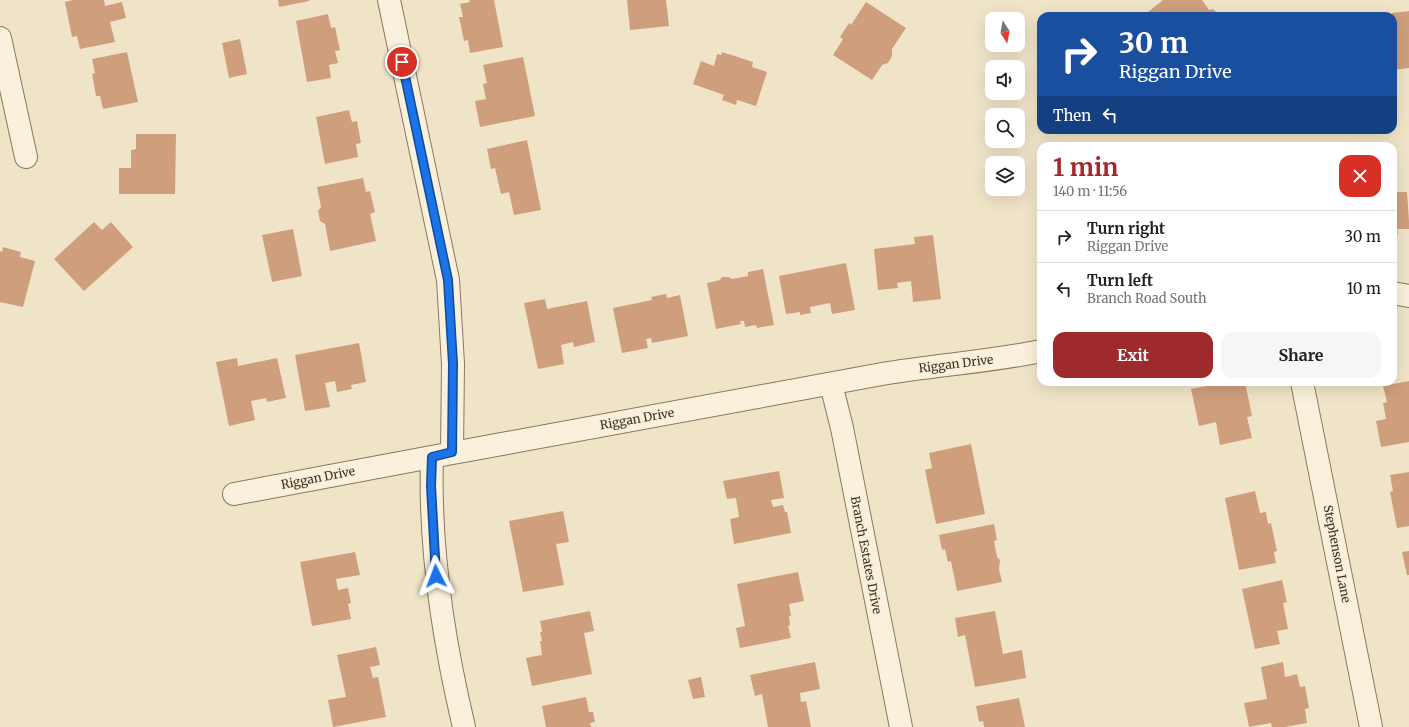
<!DOCTYPE html>
<html lang="en">
<head>
<meta charset="utf-8">
<style>
  body { margin:0; font-family:Merriweather,serif; background:#f6f6f6; color:#202124; height:100vh; display:flex; flex-direction:column; font-size:15px; white-space:nowrap }
  * { box-sizing:border-box; margin:0 }
  p { font-size:13px; color:#757577 }
  .icon { flex:none; width:22px; height:22px; fill:none; stroke:currentColor; stroke-width:2; stroke-linecap:round; stroke-linejoin:round }
  .map { position:relative; flex:1; overflow:hidden }
  .details { position:absolute; left:1037px; top:142px; width:360px; height:244px; display:flex; flex-direction:column; background:#fff; border-radius:12px; box-shadow:0 4px 16px #0002 }
  .details>* { flex:none }
  .guide { position:absolute; left:1037px; top:12px; width:360px; height:122px; border-radius:12px; box-shadow:0 4px 16px #0002; background:#1a4fa0; color:#fff; overflow:hidden }
  .needle { width:26px; rotate:169deg }
  .buttons { position:absolute; left:985px; top:12px; display:grid; gap:8px }
  .buttons a { display:grid; place-items:center; width:40px; height:40px; border-radius:8px; background:#fff; box-shadow:0 4px 16px #0002; font-size:20px }
  .pin { position:absolute; display:grid; place-items:center; width:34px; height:34px; color:#fff; margin:-17px; border:2px solid #fff; border-radius:50%; box-shadow:0 1px 4px #0007 }
  .me { position:absolute; width:44px; margin:-22px; rotate:357deg; stroke-linejoin:round; filter:drop-shadow(0 0 3px #0008) }
  .turn { display:flex; align-items:center; gap:14px; height:84px; padding:0 16px; font-size:18px }
  .turn .icon { width:52px; height:52px; stroke-width:2.5 }
  .turn b { display:block; font-size:28px; line-height:34px }
  .then { display:flex; align-items:center; height:38px; padding:0 16px; background:#0003; gap:8px; font-size:15px }
  .round { display:grid; place-items:center; flex:none; width:42px; height:42px; border-radius:12px; background:#f6f6f6 }
  .head { display:flex; align-items:center; justify-content:space-between; height:68px; padding:0 16px }
  h1 { font-size:24px; font-weight:700; line-height:30px; color:#9e2a2b }
  .primary-button { display:flex; gap:8px; margin-top:auto; padding:8px 16px }
  .primary-button a { flex:1; height:46px; border-radius:12px; background:#9e2a2b; color:#fff; font-size:16px; font-weight:700; line-height:46px; text-align:center }
  .primary-button a+a { background:#f6f6f6; color:#202124 }
  ul { padding:0; list-style:none }
  li { display:flex; align-items:center; gap:12px; height:52px; padding:0 16px; border-top:1px solid #e0e0e0 }
  li div { flex:1 }
  li b { display:block; font-size:15px }
  li em { font-style:normal }
  .map>svg:first-child { display:block }
  .building { fill:#cf9f7d }
  .lines { fill:none; stroke-linecap:round; stroke-linejoin:round }
  .street-casing { stroke:#8d765c; stroke-width:24 }
  .street { stroke:#faf1dc; stroke-width:22 }
  .route-casing { stroke:#114b97; stroke-width:10 }
  .route { stroke:#1a73e8; stroke-width:7 }
  .labels { text-anchor:middle; stroke-width:3; stroke-linejoin:round; paint-order:stroke }
  .street-label { font-size:12px; fill:#3d2e20; stroke:#f7eed8 }
</style>
</head>
<body>
<div class="map">
<svg width="1409" height="727" viewBox="0 0 1409 727">
  <rect width="100%" height="100%" fill="#f0e4c8"/>
  <!-- building -->
  <path class="building" d="M 73,0 L 104,0 L 105,6 L 122,2 L 126,18 L 110,22 L 115,42 L 80,49 L 77,36 L 72,37 L 65,2 Z
    M 278,0 L 309,0 L 309,1 L 279,7 Z
    M 469,0 L 494,0 L 503,47 L 470,53 L 468,40 L 464,41 L 459,17 L 463,17 L 460,4 L 470,2 Z
    M 627,0 L 666,0 L 669,26 L 630,30 Z
    M 1163,0 L 1202,0 L 1209,10 L 1213,9 L 1218,14 L 1217,16 L 1143,16 Z
    M 866,2 L 906,28 L 892,49 L 892,56 L 888,63 L 882,65 L 872,80 L 833,55 L 843,39 L 840,37 L 849,23 L 851,25 Z
    M 1409,11 L 1409,68 L 1393,70 L 1392,13 Z
    M 328,14 L 331,28 L 335,27 L 340,50 L 335,51 L 338,63 L 329,65 L 331,78 L 307,82 L 296,21 Z
    M 240,39 L 247,74 L 229,78 L 222,43 Z
    M 127,52 L 138,102 L 103,109 L 100,96 L 96,96 L 92,74 L 95,73 L 92,59 Z
    M 722,52 L 753,62 L 752,67 L 767,72 L 756,106 L 737,100 L 736,105 L 722,100 L 724,95 L 693,84 L 701,61 L 714,66 L 717,54 L 721,55 Z
    M 523,57 L 535,116 L 480,127 L 475,101 L 486,99 L 483,84 L 487,83 L 483,65 Z
    M 349,110 L 352,122 L 357,121 L 361,143 L 356,144 L 358,157 L 325,164 L 316,117 Z
    M 136,134 L 176,134 L 175,194 L 119,194 L 119,168 L 131,168 L 131,150 L 136,149 Z
    M 527,140 L 541,210 L 514,215 L 509,192 L 501,194 L 495,168 L 491,169 L 487,149 Z
    M 363,178 L 366,192 L 370,191 L 375,212 L 370,214 L 376,241 L 330,251 L 325,224 L 320,221 L 318,211 L 321,207 L 317,187 Z
    M 1393,192 L 1407,192 L 1409,221 L 1409,229 L 1397,229 L 1398,233 L 1393,234 Z
    M 94,222 L 102,230 L 111,222 L 133,247 L 84,291 L 54,259 Z
    M 293,229 L 302,276 L 272,282 L 262,235 Z
    M 933,235 L 941,299 L 913,302 L 911,281 L 897,283 L 898,288 L 878,290 L 874,249 L 915,244 L 914,237 Z
    M 3,247 L 21,252 L 20,257 L 35,261 L 23,307 L 0,302 L 0,251 L 2,252 Z
    M 846,263 L 855,310 L 832,314 L 830,303 L 810,307 L 811,313 L 800,315 L 800,312 L 786,314 L 779,276 Z
    M 763,269 L 774,325 L 757,328 L 756,325 L 745,327 L 744,321 L 740,321 L 741,324 L 716,329 L 707,283 L 720,280 L 722,277 L 729,277 L 732,279 L 748,276 L 748,272 Z
    M 666,294 L 667,298 L 680,295 L 688,336 L 652,343 L 651,338 L 646,339 L 648,348 L 622,353 L 613,308 L 652,300 L 651,297 Z
    M 545,299 L 547,309 L 587,301 L 595,342 L 574,347 L 573,342 L 561,345 L 564,364 L 538,369 L 524,303 Z
    M 359,343 L 366,382 L 351,385 L 352,389 L 337,392 L 335,381 L 325,383 L 330,407 L 305,411 L 295,355 Z
    M 237,358 L 238,366 L 277,358 L 286,398 L 267,402 L 266,398 L 251,401 L 255,420 L 229,426 L 216,362 Z
    M 1409,381 L 1409,442 L 1381,447 L 1376,421 L 1386,419 L 1383,403 L 1387,402 L 1383,386 Z
    M 1228,382 L 1245,382 L 1252,416 L 1247,417 L 1252,438 L 1220,445 L 1216,422 L 1199,426 L 1191,389 Z
    M 971,444 L 985,514 L 936,524 L 925,470 L 932,468 L 929,453 Z
    M 779,471 L 784,498 L 771,500 L 773,507 L 783,505 L 785,512 L 787,512 L 791,533 L 734,544 L 730,519 L 739,517 L 736,498 L 727,499 L 723,481 Z
    M 1409,472 L 1409,526 L 1397,528 L 1390,492 L 1393,491 L 1390,475 Z
    M 1255,491 L 1260,513 L 1266,512 L 1268,524 L 1271,523 L 1277,551 L 1274,552 L 1276,563 L 1239,570 L 1225,498 Z
    M 563,511 L 569,542 L 556,544 L 564,585 L 523,592 L 509,521 Z
    M 994,524 L 997,540 L 994,541 L 997,557 L 1000,560 L 999,569 L 1002,582 L 957,591 L 951,561 L 948,562 L 945,549 L 942,550 L 939,535 Z
    M 1409,551 L 1409,575 L 1407,575 L 1402,552 Z
    M 355,552 L 360,575 L 336,579 L 338,590 L 348,588 L 351,603 L 348,604 L 351,619 L 312,626 L 300,562 Z
    M 798,572 L 804,601 L 789,604 L 791,616 L 789,616 L 790,625 L 788,626 L 791,638 L 740,648 L 736,628 L 745,626 L 737,584 Z
    M 1282,580 L 1287,602 L 1283,603 L 1288,629 L 1277,631 L 1280,644 L 1255,649 L 1242,589 Z
    M 590,611 L 594,631 L 584,633 L 592,674 L 532,686 L 526,658 L 542,655 L 540,641 L 542,641 L 540,632 L 542,632 L 540,621 Z
    M 995,611 L 1003,654 L 1022,650 L 1026,678 L 975,687 L 965,635 L 958,637 L 955,618 Z
    M 376,647 L 380,665 L 370,667 L 373,678 L 378,677 L 386,717 L 333,727 L 328,700 L 346,697 L 337,655 Z
    M 815,662 L 820,689 L 800,693 L 801,702 L 806,701 L 811,727 L 768,727 L 762,694 L 755,696 L 750,675 Z
    M 1283,662 L 1285,677 L 1297,674 L 1300,687 L 1305,686 L 1309,708 L 1305,709 L 1307,723 L 1285,727 L 1272,727 L 1271,723 L 1249,727 L 1244,703 L 1267,699 L 1261,667 Z
    M 701,677 L 705,697 L 693,699 L 688,680 Z
    M 586,697 L 589,712 L 593,712 L 595,722 L 590,723 L 591,727 L 546,727 L 542,706 Z
    M 1019,698 L 1025,727 L 984,727 L 983,721 L 979,722 L 976,706 Z"/>
  <g class="lines">
    <defs>
      <path id="street" d="M 389,0 L 448,280 L 453,364 L 452,452
        M 0,38 L 26,157
        M 1393,293 L 1409,296
        M 1302,382 L 1371,727
        M 831,384 L 842,428 L 901,727
        M 432,457 C 429,547 443,639 464,727
        M 234,494 C 450,454 666,412 882,374 C 935,365 988,362 1041,351"/>
    </defs>
    <!-- street casing -->
    <use href="#street" class="street-casing"/>
    <!-- street -->
    <use href="#street" class="street"/>
  </g>
  <g class="lines">
    <defs>
      <path id="route" d="M 402,62 L 448,280 L 453,364 L 452,452 L 432,457 L 431,486 L 436,576"/>
    </defs>
    <!-- route casing -->
    <use href="#route" class="route-casing"/>
    <!-- route -->
    <use href="#route" class="route"/>
  </g>
  <g class="labels">
    <!-- street labels -->
    <g class="street-label">
      <text transform="translate(956 364) rotate(-7)" y="4">Riggan Drive</text>
      <text transform="translate(637 419) rotate(-10)" y="4">Riggan Drive</text>
      <text transform="translate(318 478) rotate(-11)" y="4">Riggan Drive</text>
      <text transform="translate(1337 554) rotate(79)" y="4">Stephenson Lane</text>
      <text transform="translate(866 555) rotate(79)" y="4">Branch Estates Drive</text>
    </g>
  </g>
</svg>
<div class="buttons">
<a><svg class="needle" viewBox="-14 -14 28 28"><path d="M0-13l5 13h-10z" fill="#e53935"/><path d="M0 13l5-13h-10z" fill="#757577"/></svg></a>
<a><svg class="icon" aria-label="sound" viewBox="0 0 24 24"><path d="M4 9h4l5-4v14l-5-4H4zM17 9q2 3 0 6"/></svg></a>
<a><svg class="icon" aria-label="search" viewBox="0 0 24 24"><circle cx="10" cy="10" r="6"/><path d="M15 15l6 6"/></svg></a>
<a><svg class="icon" aria-label="layers" viewBox="0 0 24 24"><path d="M12 4l9 5-9 5-9-5zM3 14l9 5 9-5"/></svg></a>
</div>
<div class="pin" style="left:402px;top:62px;background:#d93025"><svg class="icon" aria-label="arrive" viewBox="0 0 24 24"><path d="M6 21V4h12l-3 4 3 4H6"/></svg></div>
<svg class="me" style="left:436px;top:576px" viewBox="-20 -20 40 40"><path d="M0-17L14 15 0 8-14 15z" fill="#1a73e8" stroke="#fff" stroke-width="4"/></svg>
<div class="guide">
<div class="turn"><svg class="icon" aria-label="right" viewBox="0 0 24 24"><path d="M7 20v-9h11M14 6l5 5-5 5"/></svg><div><b>30 m</b>Riggan Drive</div></div>
<div class="then">Then<svg class="icon" aria-label="left" viewBox="0 0 24 24"><path d="M17 20v-9H6M10 6l-5 5 5 5"/></svg></div>
</div>
<section class="details">
<div class="head"><div><h1>1 min</h1><p>140 m · 11:56</p></div><a class="round" style="background:#d93025;color:#fff"><svg class="icon" aria-label="close" viewBox="0 0 24 24"><path d="M6 6l12 12M18 6L6 18"/></svg></a></div>
<ul>
<li><svg class="icon" aria-label="right" viewBox="0 0 24 24"><path d="M7 20v-9h11M14 6l5 5-5 5"/></svg><div><b>Turn right</b><p>Riggan Drive</p></div><em>30 m</em></li>
<li><svg class="icon" aria-label="left" viewBox="0 0 24 24"><path d="M17 20v-9H6M10 6l-5 5 5 5"/></svg><div><b>Turn left</b><p>Branch Road South</p></div><em>10 m</em></li>
</ul>
<div class="primary-button"><a>Exit</a><a>Share</a></div>
</section>
</div>
</body>
</html>
